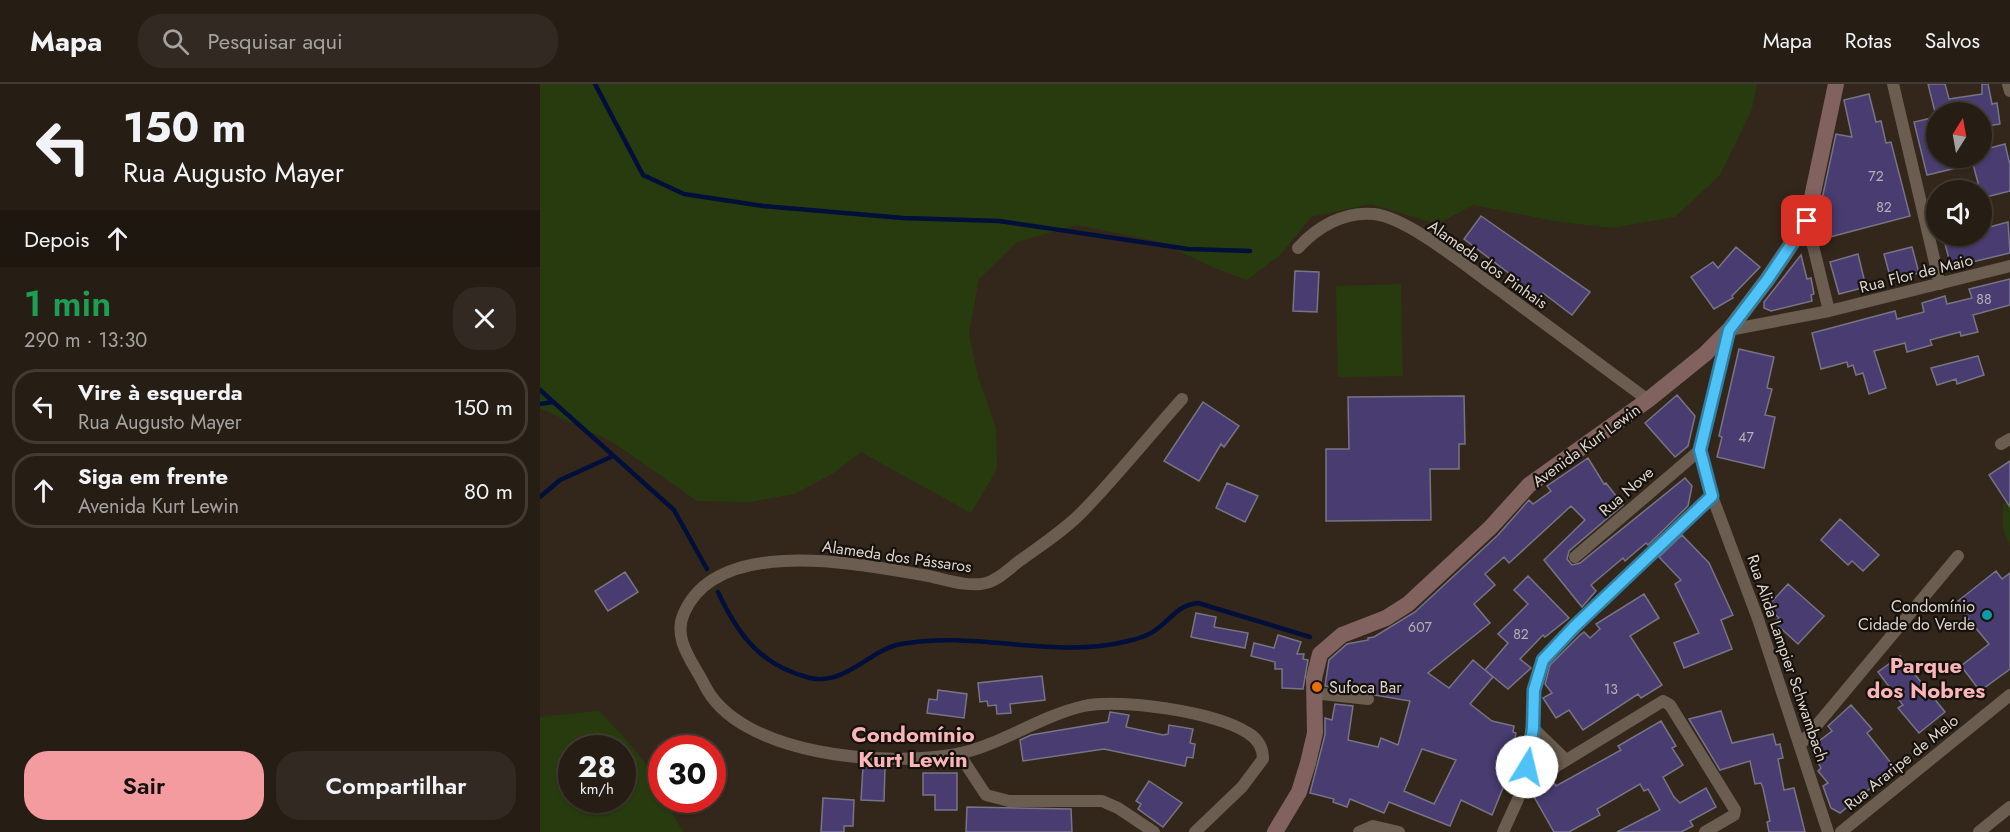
<!DOCTYPE html>
<html lang="pt">
<head>
<meta charset="utf-8">
<style>
  body { margin:0; font-family:Jost,sans-serif; background:#322a22; color:#f1f3f6; height:100vh; display:flex; flex-direction:column; font-size:22px; white-space:nowrap }
  * { box-sizing:border-box; margin:0 }
  p { font-size:20px; color:#a4a2a0 }
  .icon { flex:none; width:33px; height:33px; fill:none; stroke:currentColor; stroke-width:2; stroke-linecap:round; stroke-linejoin:round }
  .map { position:relative; flex:1; overflow:hidden }
  .details { display:flex; flex-direction:column; background:#261d14; width:540px }
  .details>* { flex:none }
  .banner { background:#261d14; color:#f1f3f6; overflow:hidden }
  .needle { width:39px; rotate:11deg }
  .fabs { position:absolute; left:1386px; top:18px; display:grid; gap:12px }
  .fabs a { display:grid; place-items:center; width:66px; height:66px; border-radius:50%; background:#261d14; box-shadow:0 2px 4px #0004,0 0 0 2px #423b34; font-size:30px }
  .speed { position:absolute; left:18px; top:651px; display:flex; gap:12px; font-size:30px; font-weight:700; text-align:center }
  .speed>* { display:grid; place-content:center; width:78px; height:78px; border-radius:50%; background:#261d14; box-shadow:0 2px 4px #0004,0 0 0 2px #423b34; line-height:1 }
  .speed small { font-size:15px; font-weight:400 }
  .speed .limit { border:9px solid #d22; background:#fff; color:#111 }
  .pin { position:absolute; display:grid; place-items:center; width:51px; height:51px; color:#fff; margin:-26px; border-radius:12px; box-shadow:0 3px 9px #0006 }
  .me { position:absolute; width:66px; margin:-33px; rotate:9deg; stroke-linejoin:round; filter:drop-shadow(0 0 4px #0008) }
  .turn { display:flex; align-items:center; gap:21px; height:126px; padding:0 24px; font-size:27px }
  .turn .icon { width:78px; height:78px; stroke-width:2.5 }
  .turn b { display:block; font-size:42px; line-height:51px }
  .then { display:flex; align-items:center; height:57px; padding:0 24px; background:#0003; gap:12px; font-size:22px }
  .round { display:grid; place-items:center; flex:none; width:63px; height:63px; border-radius:24px; background:#322a22 }
  .headline { display:flex; align-items:center; justify-content:space-between; height:102px; padding:0 24px }
  h1 { font-size:36px; font-weight:600; line-height:45px; color:#1e9e55 }
  .button { display:flex; gap:12px; margin-top:auto; padding:12px 24px }
  .button a { flex:1; height:69px; border-radius:24px; background:#f49b9f; color:#111; font-size:24px; font-weight:600; line-height:69px; text-align:center }
  .button a+a { background:#322a22; color:#f1f3f6 }
  ul { padding:0; list-style:none }
  li { display:flex; align-items:center; gap:18px; height:75px; margin:0 12px 9px; padding:0 12px; border:3px solid #423b34; border-radius:24px }
  li div { flex:1 }
  li b { display:block; font-size:22px }
  li em { font-style:normal }
  header { display:flex; align-items:center; gap:36px; box-sizing:border-box; height:84px; padding:0 30px; background:#261d14; border-bottom:2px solid #423b34 }
  header strong { font-size:28px }
  nav { display:flex; gap:33px; margin-inline-start:auto; font-size:21px }
  .search { width:420px; height:54px; background:#322a22; display:flex; align-items:center; gap:15px; box-sizing:border-box; padding:0 21px; border-radius:24px; color:#a4a2a0; font-size:22px }
  main { display:flex; flex:1; min-height:0 }
  .map>svg:first-child { display:block }
  .green { fill:#283b0e; fill-rule:evenodd }
  .lines { fill:none; stroke-linecap:round; stroke-linejoin:round }
  .stream { stroke:#010f3a; stroke-width:4.5 }
  .building { fill:#483c70; stroke:#777486; stroke-width:1.5; fill-rule:evenodd }
  .street { stroke:#6b5e51; stroke-width:12 }
  .secondary { stroke:#82625e; stroke-width:16 }
  .route-casing { stroke:#337fa1; stroke-width:15 }
  .route { stroke:#4fc3f7; stroke-width:10 }
  .culture-dot { fill:#0f9aa8; stroke:#16110c; stroke-width:2 }
  .food-dot { fill:#e8710a; stroke:#16110c; stroke-width:2 }
  .labels { text-anchor:middle; stroke-width:4.5; stroke-linejoin:round; paint-order:stroke }
  .number-label { font-size:14px; fill:#b8b0b7 }
  .street-label { font-size:16px; fill:#ded6cf; stroke:#16110c }
  .poi-label { font-size:16px; fill:#ded6cf; stroke:#16110c; text-anchor:end }
  .district-label { font-size:22px; font-weight:bold; fill:#f9b5b7; stroke:#16110c }
</style>
</head>
<body>
<header>
<strong>Mapa</strong>
<div class="search"><svg class="icon" aria-label="search" viewBox="0 0 24 24"><circle cx="10" cy="10" r="6"/><path d="M15 15l6 6"/></svg>Pesquisar aqui</div>
<nav><a>Mapa</a><a>Rotas</a><a>Salvos</a></nav>
</header>
<main>
<section class="details">
<div class="banner">
<div class="turn"><svg class="icon" aria-label="left" viewBox="0 0 24 24"><path d="M17 20v-9H6M10 6l-5 5 5 5"/></svg><div><b>150 m</b>Rua Augusto Mayer</div></div>
<div class="then">Depois<svg class="icon" aria-label="ahead" viewBox="0 0 24 24"><path d="M12 20V5M6 11l6-6 6 6"/></svg></div>
</div>
<div class="headline"><div><h1>1 min</h1><p>290 m · 13:30</p></div><a class="round"><svg class="icon" aria-label="close" viewBox="0 0 24 24"><path d="M6 6l12 12M18 6L6 18"/></svg></a></div>
<ul>
<li><svg class="icon" aria-label="left" viewBox="0 0 24 24"><path d="M17 20v-9H6M10 6l-5 5 5 5"/></svg><div><b>Vire à esquerda</b><p>Rua Augusto Mayer</p></div><em>150 m</em></li>
<li><svg class="icon" aria-label="ahead" viewBox="0 0 24 24"><path d="M12 20V5M6 11l6-6 6 6"/></svg><div><b>Siga em frente</b><p>Avenida Kurt Lewin</p></div><em>80 m</em></li>
</ul>
<div class="button"><a>Sair</a><a>Compartilhar</a></div>
</section>
<div class="map">
<svg width="1470" height="748" viewBox="0 0 1470 748">
  <rect width="100%" height="100%" fill="#33271b"/>
  <!-- green -->
  <path class="green" d="M 0,0 L 1217,0 L 1212,25 L 1180,91 L 1135,133 L 1072,144 L 1014,137 L 933,121 L 897,140 L 831,120 L 771,133 L 741,170 L 707,196 L 672,183 L 620,158 L 537,141 L 477,158 L 439,195 L 429,250 L 438,293 L 456,344 L 457,385 L 431,429 L 321,368 L 294,389 L 254,410 L 211,418 L 157,417 L 74,359 L 0,324 Z
    M 861,200 L 863,292 L 798,293 L 796,202 Z
    M 1470,415 L 1470,462 L 1463,445 L 1463,420 Z
    M 59,627 C 76,644 122,691 122,716 L 125,716 L 143,748 L 0,748 L 0,633 ZM 32,664 L 82,664 L 82,716 L 32,716 Z"/>
  <g class="lines">
    <!-- stream -->
    <path class="stream" d="M 55,0 L 103,91 L 144,110 L 223,122 L 363,134 L 459,137 L 648,165 L 710,167
      M 0,306 L 134,426 L 167,485
      M 0,320 L 13,318
      M 0,413 L 20,396 L 73,372
      M 178,508 C 198,551 221,582 270,594 C 305,602 329,566 361,560 C 436,546 514,576 588,557 C 598,555 608,552 617,545 C 631,535 638,521 658,519 L 770,553"/>
  </g>
  <!-- building -->
  <path class="building" d="M 1388,0 L 1405,0 L 1409,15 L 1442,10 L 1442,0 L 1448,0 L 1452,20 L 1457,19 L 1460,40 L 1442,43 L 1442,28 L 1395,28 Z
    M 1329,10 L 1336,38 L 1341,37 L 1346,59 L 1351,58 L 1370,132 L 1286,154 L 1279,129 L 1296,50 L 1312,53 L 1304,16 Z
    M 1396,33 L 1396,74 L 1442,74 L 1442,66 L 1465,60 L 1470,81 L 1470,107 L 1442,114 L 1433,80 L 1387,91 L 1374,38 Z
    M 941,132 L 1050,208 L 1032,231 L 1003,209 L 996,218 L 971,199 L 975,194 L 924,155 Z
    M 1468,138 L 1470,169 L 1411,183 L 1403,152 L 1442,152 L 1442,145 Z
    M 1196,163 L 1220,183 L 1192,212 L 1193,214 L 1174,225 L 1151,193 L 1173,178 L 1178,184 Z
    M 1372,163 L 1379,189 L 1351,196 L 1344,170 Z
    M 1318,170 L 1326,203 L 1299,210 L 1290,178 Z
    M 1261,171 L 1267,195 L 1271,194 L 1274,210 L 1271,211 L 1272,217 L 1231,227 L 1224,224 L 1224,218 Z
    M 755,187 L 779,188 L 777,228 L 753,227 Z
    M 1470,195 L 1470,221 L 1433,231 L 1438,248 L 1421,252 L 1420,248 L 1390,256 L 1392,261 L 1367,268 L 1365,259 L 1334,267 L 1346,304 L 1329,310 L 1323,289 L 1316,291 L 1313,281 L 1308,283 L 1307,278 L 1281,285 L 1272,249 L 1355,227 L 1357,235 L 1384,228 L 1382,219 L 1405,212 L 1407,220 L 1432,214 L 1429,205 Z
    M 1199,265 L 1234,273 L 1227,304 L 1232,305 L 1225,331 L 1235,333 L 1224,384 L 1177,373 L 1182,353 L 1179,352 Z
    M 1438,272 L 1444,291 L 1417,300 L 1416,295 L 1397,301 L 1391,284 Z
    M 1137,311 L 1155,332 L 1148,362 L 1135,373 L 1105,339 Z
    M 924,312 L 925,360 L 919,360 L 919,385 L 890,385 L 891,436 L 786,437 L 786,365 L 809,365 L 808,313 Z
    M 663,318 L 699,342 L 684,363 L 681,360 L 659,397 L 624,377 Z
    M 1048,374 L 1064,400 L 1066,399 L 1083,421 L 1029,467 L 1027,475 L 1032,481 L 1040,479 L 1145,394 L 1152,402 L 1148,422 L 1108,461 L 1106,459 L 1085,477 L 1083,474 L 1051,501 L 1056,507 L 1042,523 L 1004,476 L 1045,436 L 1031,422 L 969,479 L 964,473 L 945,490 L 955,501 L 934,520 L 950,539 L 888,589 L 909,604 L 933,576 L 953,593 L 930,620 L 952,637 L 974,642 L 973,648 L 976,649 L 969,689 L 952,731 L 921,716 L 910,742 L 849,718 L 844,729 L 810,715 L 807,723 L 793,718 L 794,715 L 770,709 L 785,651 L 785,634 L 792,636 L 795,620 L 813,622 L 808,656 L 838,663 L 841,654 L 858,661 L 870,617 L 835,611 L 829,607 L 785,602 L 789,576 L 807,560 L 828,556 L 828,554 L 834,553 L 875,528 L 958,451 L 989,416 L 993,420 L 1011,407 L 1007,402 ZM 882,665 L 916,676 L 894,720 L 864,707 Z
    M 1470,377 L 1470,423 L 1449,391 Z
    M 687,399 L 718,412 L 705,438 L 676,424 Z
    M 1300,435 L 1339,471 L 1323,487 L 1312,477 L 1308,481 L 1281,456 Z
    M 1142,451 L 1169,479 L 1193,531 L 1181,536 L 1192,565 L 1144,584 L 1134,559 L 1159,549 L 1135,500 L 1141,496 L 1119,473 Z
    M 1456,487 L 1462,495 L 1470,489 L 1470,585 L 1440,607 L 1421,582 L 1449,560 L 1419,524 L 1422,522 L 1418,517 Z
    M 85,488 L 98,508 L 68,527 L 55,507 Z
    M 988,492 L 1029,534 L 1005,553 L 1003,551 L 980,575 L 991,584 L 968,605 L 945,586 L 968,559 L 958,550 L 988,520 L 974,506 Z
    M 1248,500 L 1284,532 L 1258,560 L 1234,538 L 1239,534 L 1227,523 Z
    M 1104,510 L 1119,534 L 1090,552 L 1122,601 L 1101,614 L 1098,610 L 1043,646 L 1029,626 L 1016,634 L 1003,614 L 1012,609 L 1005,600 L 1010,581 L 1040,551 L 1044,548 L 1050,554 L 1060,545 L 1056,540 Z
    M 656,529 L 676,533 L 674,543 L 708,549 L 705,564 L 651,553 Z
    M 738,551 L 761,558 L 757,570 L 764,570 L 763,575 L 768,576 L 763,605 L 742,604 L 742,585 L 735,585 L 735,578 L 711,572 L 714,559 L 734,564 Z
    M 1360,572 L 1405,628 L 1379,649 L 1358,624 L 1363,621 L 1338,588 Z
    M 502,592 L 505,616 L 470,620 L 471,629 L 457,630 L 456,621 L 448,622 L 447,617 L 440,618 L 438,599 Z
    M 398,606 L 427,610 L 424,634 L 387,629 L 389,615 L 397,616 Z
    M 1311,621 L 1332,645 L 1327,649 L 1355,684 L 1300,729 L 1291,724 L 1283,702 L 1288,699 L 1278,687 L 1281,684 L 1272,667 L 1276,664 L 1274,661 L 1292,647 L 1288,642 Z
    M 1181,627 L 1192,659 L 1233,650 L 1236,661 L 1240,660 L 1243,674 L 1238,675 L 1244,706 L 1254,704 L 1265,748 L 1229,748 L 1227,738 L 1230,737 L 1223,704 L 1221,699 L 1215,700 L 1210,677 L 1180,686 L 1149,635 Z
    M 570,628 L 589,631 L 586,643 L 623,651 L 628,650 L 629,641 L 653,645 L 650,659 L 655,660 L 653,674 L 647,673 L 645,682 L 564,665 L 483,677 L 480,656 L 491,651 L 568,638 Z
    M 1121,637 L 1136,662 L 1132,664 L 1143,681 L 1123,693 L 1134,713 L 1140,719 L 1166,704 L 1176,723 L 1150,737 L 1153,742 L 1141,748 L 1077,748 L 1120,726 L 1108,705 L 1104,707 L 1100,700 L 1057,725 L 1060,731 L 1029,748 L 1014,748 L 993,711 L 1014,699 L 1016,702 L 1081,666 L 1078,662 Z
    M 323,683 L 345,684 L 344,717 L 321,716 Z
    M 383,689 L 417,689 L 417,726 L 395,726 L 395,711 L 383,711 Z
    M 609,697 L 642,719 L 623,743 L 598,725 L 601,720 L 596,717 Z
    M 283,714 L 314,716 L 313,742 L 304,742 L 304,748 L 281,748 Z
    M 427,723 L 531,725 L 532,748 L 426,748 Z"/>
  <g class="lines">
    <!-- street -->
    <path class="street" d="M 1353,0 L 1400,200
      M 1468,0 L 1470,7
      M 1267,137 L 1289,227
      M 758,164 C 777,143 804,127 834,130 C 869,134 928,184 958,205 C 1008,242 1058,279 1108,316
      M 642,315 C 609,352 578,391 544,426 C 525,446 500,462 478,478 C 469,485 458,496 446,499 C 427,504 402,494 383,491 C 318,480 178,451 144,529 C 132,555 153,578 164,600 C 199,673 348,683 417,670 C 461,661 500,632 544,622 C 581,614 676,628 708,649 C 718,655 723,663 723,675 L 702,703 L 655,748
      M 1461,360 L 1470,355
      M 1035,473 L 1160,366
      M 773,609 L 828,615
      M 993,644 L 1025,675
      M 1261,660 L 1418,472
      M 419,670 L 446,711 L 469,717 L 562,717 L 578,724 L 614,748
      M 984,702 L 1123,617 L 1130,621 L 1195,726 L 1194,731 L 1165,748
      M 819,748 L 833,742 L 859,748
      M 963,748 L 984,702 L 993,644 L 995,606 L 1003,577 L 1066,512 L 1172,412
      M 1288,748 L 1218,535 L 1172,412 L 1160,366 L 1189,246 L 1289,227 L 1470,182
      M 1301,748 L 1470,611
      M 1439,748 L 1470,723"/>
    <!-- secondary -->
    <path class="secondary" d="M 735,748 L 759,708 L 768,679 L 775,649 L 774,594 L 780,570 L 802,551 L 846,534 L 868,520 L 951,443 L 989,401 L 1108,316 L 1165,270 L 1189,246 L 1227,196 L 1267,137 L 1296,0"/>
  </g>
  <g class="lines">
    <defs>
      <path id="route" d="M 987,683 L 993,644 L 994,606 L 1003,576 L 1034,543 L 1172,412 L 1160,366 L 1189,246 L 1227,196 L 1267,137"/>
    </defs>
    <!-- route casing -->
    <use href="#route" class="route-casing"/>
    <!-- route -->
    <use href="#route" class="route"/>
  </g>
  <!-- markers -->
  <circle class="culture-dot" cx="1447" cy="531" r="6"/>
  <circle class="food-dot" cx="777" cy="603" r="6"/>
  <g class="labels">
    <!-- number labels -->
    <g class="number-label">
      <text x="1336" y="97">72</text>
      <text x="1344" y="128">82</text>
      <text x="1444" y="220">88</text>
      <text x="1206" y="358">47</text>
      <text x="880" y="548">607</text>
      <text x="981" y="555">82</text>
      <text x="1071" y="610">13</text>
    </g>
    <!-- street labels -->
    <g class="street-label">
      <text transform="translate(948 180) rotate(35)" y="6">Alameda dos Pinhais</text>
      <text transform="translate(1376 189) rotate(-14)" y="6">Rua Flor de Maio</text>
      <text transform="translate(1046 361) rotate(-36)" y="6">Avenida Kurt Lewin</text>
      <text transform="translate(1086 407) rotate(-41)" y="6">Rua Nove</text>
      <text transform="translate(357 472) rotate(8)" y="6">Alameda dos Pássaros</text>
      <text transform="translate(1248 574) rotate(71)" y="6">Rua Alida Lampier Schwambach</text>
      <text transform="translate(1361 678) rotate(-39)" y="6">Rua Araripe de Melo</text>
    </g>
    <!-- poi labels -->
    <g class="poi-label">
      <text x="1435" y="528">Condomínio<tspan x="1435" dy="18">Cidade do Verde</tspan></text>
      <text x="789" y="609" text-anchor="start">Sufoca Bar</text>
    </g>
    <!-- district labels -->
    <g class="district-label">
      <text x="1386" y="589">Parque<tspan x="1386" dy="25">dos Nobres</tspan></text>
      <text x="373" y="658">Condomínio<tspan x="373" dy="25">Kurt Lewin</tspan></text>
    </g>
  </g>
</svg>
<div class="fabs">
<a><svg class="needle" viewBox="-14 -14 28 28"><path d="M0-13l5 13h-10z" fill="#e53935"/><path d="M0 13l5-13h-10z" fill="#a4a2a0"/></svg></a>
<a><svg class="icon" aria-label="sound" viewBox="0 0 24 24"><path d="M4 9h4l5-4v14l-5-4H4zM17 9q2 3 0 6"/></svg></a>
</div>
<div class="speed"><div>28<small>km/h</small></div><div class="limit">30</div></div>
<div class="pin" style="left:1267px;top:137px;background:#d93025"><svg class="icon" aria-label="arrive" viewBox="0 0 24 24"><path d="M6 21V4h12l-3 4 3 4H6"/></svg></div>
<svg class="me" style="left:987px;top:683px" viewBox="-20 -20 40 40"><circle r="19" fill="#fff"/><path d="M0-13L10 11 0 6-10 11z" fill="#4fc3f7"/></svg>
</div>
</main>
</body>
</html>
